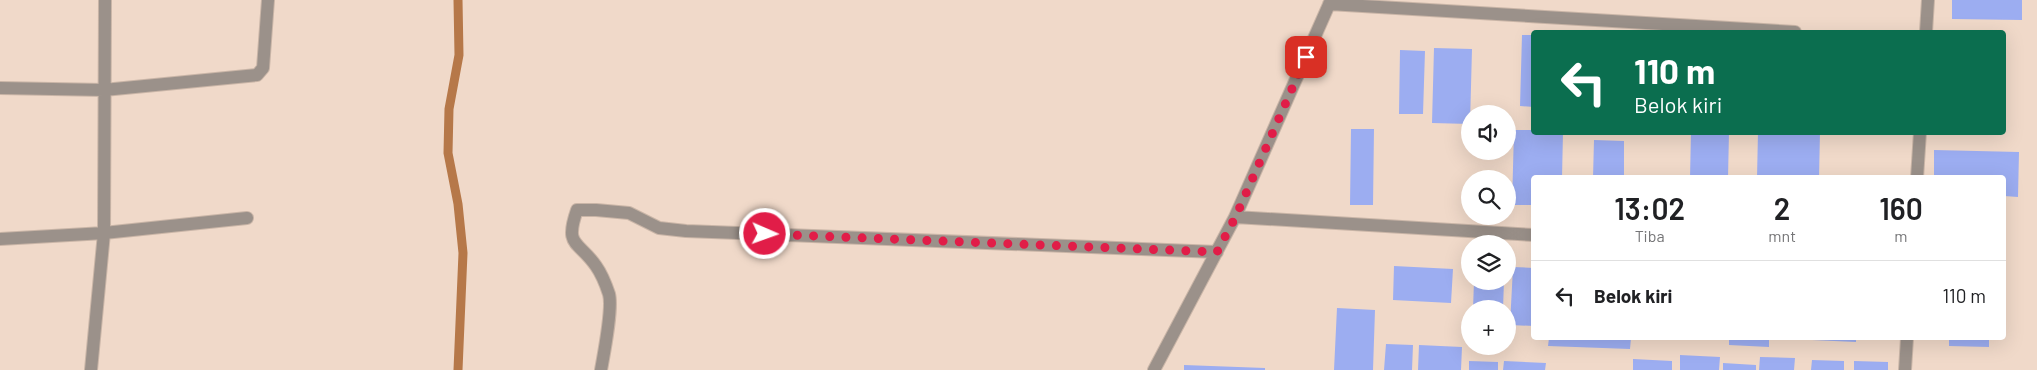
<!DOCTYPE html>
<html lang="id">
<head>
<meta charset="utf-8">
<style>
  body { margin:0; font-family:Barlow,sans-serif; background:#f2f2f2; color:#202124; height:100vh; display:flex; flex-direction:column; font-size:19px; white-space:nowrap }
  * { box-sizing:border-box; margin:0 }
  p { font-size:16px; color:#757577 }
  .icon { flex:none; width:28px; height:28px; fill:none; stroke:currentColor; stroke-width:2; stroke-linecap:round; stroke-linejoin:round }
  .map { position:relative; flex:1; overflow:hidden }
  .drawer { position:absolute; left:1531px; top:175px; width:475px; height:165px; display:flex; flex-direction:column; background:#fff; border-radius:5px; box-shadow:0 5px 20px #0002 }
  .drawer>* { flex:none }
  .banner { position:absolute; left:1531px; top:30px; width:475px; height:105px; border-radius:5px; box-shadow:0 5px 20px #0002; background:#0b6e4f; color:#fff; overflow:hidden }
  .buttons { position:absolute; left:1461px; top:105px; display:grid; gap:10px }
  .buttons a { display:grid; place-items:center; width:55px; height:55px; border-radius:50%; background:#fff; box-shadow:0 5px 20px #0002; font-size:25px }
  .pin { position:absolute; display:grid; place-items:center; width:42px; height:42px; color:#fff; margin:-21px; border-radius:10px; box-shadow:0 2px 8px #0006 }
  .me { position:absolute; width:55px; margin:-28px; rotate:92deg; stroke-linejoin:round; filter:drop-shadow(0 0 4px #0008) }
  .turn { display:flex; align-items:center; gap:18px; height:105px; padding:0 20px; font-size:22px }
  .turn .icon { width:65px; height:65px; stroke-width:2.5 }
  .turn b { display:block; font-size:35px; line-height:42px }
  .eta { display:flex; justify-content:space-evenly; align-items:center; height:85px; text-align:center }
  .eta b { font-size:30px; font-weight:600; line-height:35px }
  ul { padding:0; list-style:none }
  li { display:flex; align-items:center; gap:15px; height:70px; padding:0 20px; border-top:1px solid #e0e0e0 }
  li div { flex:1 }
  li b { display:block; font-size:19px }
  li em { font-style:normal }
  .map>svg:first-child { display:block }
  .lines { fill:none; stroke-linecap:round; stroke-linejoin:round }
  .stream { stroke:#b67849; stroke-width:9 }
  .building { fill:#9cadf1 }
  .minor-casing { stroke:#c9b5a7; stroke-width:14 }
  .minor { stroke:#9b918a; stroke-width:12 }
  .route { stroke:#e11d48; stroke-width:9; stroke-dasharray:0 16.2 }
</style>
</head>
<body>
<div class="map">
<svg width="2037" height="370" viewBox="0 0 2037 370">
  <rect width="100%" height="100%" fill="#f0d9c9"/>
  <g class="lines">
    <!-- stream -->
    <path class="stream" d="M 458,0 L 459,55 L 449,109 L 448,153 L 458,204 L 463,253 L 458,370"/>
  </g>
  <!-- building -->
  <path class="building" d="M 1952,0 L 2022,0 L 2022,20 L 1952,19 Z
    M 1522,35 L 1534,35 L 1534,107 L 1520,106 Z
    M 1434,48 L 1472,49 L 1470,124 L 1432,123 Z
    M 1400,50 L 1425,51 L 1423,114 L 1399,114 Z
    M 1351,129 L 1374,129 L 1373,205 L 1350,205 Z
    M 1514,130 L 1534,130 L 1534,132 L 1563,132 L 1562,178 L 1534,178 L 1534,205 L 1512,205 Z
    M 1691,132 L 1729,132 L 1728,178 L 1690,178 Z
    M 1758,132 L 1820,132 L 1819,178 L 1757,178 Z
    M 1594,140 L 1624,141 L 1624,178 L 1593,178 Z
    M 1934,150 L 2019,152 L 2018,197 L 2004,196 L 2004,178 L 1934,178 Z
    M 1394,266 L 1453,269 L 1451,303 L 1393,300 Z
    M 1513,267 L 1534,268 L 1534,326 L 1510,325 Z
    M 1474,281 L 1504,281 L 1503,309 L 1473,309 Z
    M 1337,308 L 1375,310 L 1373,370 L 1334,370 Z
    M 1549,338 L 1631,338 L 1630,349 L 1548,346 Z
    M 1729,338 L 1769,338 L 1769,347 L 1729,345 Z
    M 1812,338 L 1856,338 L 1856,342 L 1812,340 Z
    M 1949,338 L 1989,338 L 1989,347 L 1949,346 Z
    M 1386,344 L 1413,345 L 1412,370 L 1384,370 Z
    M 1419,345 L 1462,347 L 1461,370 L 1418,370 Z
    M 1680,355 L 1720,357 L 1719,370 L 1680,370 Z
    M 1760,357 L 1795,358 L 1794,370 L 1759,370 Z
    M 1633,359 L 1672,361 L 1672,370 L 1633,370 Z
    M 1812,360 L 1844,361 L 1844,370 L 1811,370 Z
    M 1469,361 L 1498,362 L 1498,370 L 1469,370 Z
    M 1504,361 L 1546,363 L 1545,370 L 1503,370 Z
    M 1854,361 L 1888,362 L 1888,370 L 1854,370 Z
    M 1723,363 L 1756,365 L 1756,370 L 1723,370 Z
    M 1184,365 L 1265,368 L 1265,370 L 1184,370 Z"/>
  <g class="lines">
    <defs>
      <path id="minor" d="M 1329,4 L 1795,32
        M 1926,32 L 1928,0
        M 0,88 L 104,90 L 257,75 L 263,68 L 268,0
        M 1917,178 L 1920,132
        M 1235,217 L 1534,235
        M 0,239 L 104,233 L 247,218
        M 91,370 L 104,233 L 105,0
        M 601,370 C 604,353 613,308 609,294 C 606,285 601,273 596,266 C 578,240 564,247 577,210 L 596,210 L 629,213 L 659,228 L 686,231 L 1217,252
        M 1154,370 L 1235,217 L 1331,0
        M 1905,370 L 1907,338"/>
    </defs>
    <!-- minor casing -->
    <use href="#minor" class="minor-casing"/>
    <!-- minor -->
    <use href="#minor" class="minor"/>
  </g>
  <g class="lines">
    <!-- route -->
    <path class="route" d="M 765,234 L 1217,252 L 1236,216 L 1306,57"/>
  </g>
</svg>
<div class="buttons">
<a><svg class="icon" aria-label="sound" viewBox="0 0 24 24"><path d="M4 9h4l5-4v14l-5-4H4zM17 9q2 3 0 6"/></svg></a>
<a><svg class="icon" aria-label="search" viewBox="0 0 24 24"><circle cx="10" cy="10" r="6"/><path d="M15 15l6 6"/></svg></a>
<a><svg class="icon" aria-label="layers" viewBox="0 0 24 24"><path d="M12 4l9 5-9 5-9-5zM3 14l9 5 9-5"/></svg></a>
<a>+</a>
</div>
<div class="pin" style="left:1306px;top:57px;background:#d93025"><svg class="icon" aria-label="arrive" viewBox="0 0 24 24"><path d="M6 21V4h12l-3 4 3 4H6"/></svg></div>
<svg class="me" style="left:765px;top:234px" viewBox="-20 -20 40 40"><circle r="17" fill="#e11d48" stroke="#fff" stroke-width="3"/><path d="M0-11L8 9 0 5-8 9z" fill="#fff"/></svg>
<div class="banner">
<div class="turn"><svg class="icon" aria-label="left" viewBox="0 0 24 24"><path d="M17 20v-9H6M10 6l-5 5 5 5"/></svg><div><b>110 m</b>Belok kiri</div></div>
</div>
<section class="drawer">
<div class="eta">
<div><b>13:02</b><p>Tiba</p></div>
<div><b>2</b><p>mnt</p></div>
<div><b>160</b><p>m</p></div>
</div>
<ul>
<li><svg class="icon" aria-label="left" viewBox="0 0 24 24"><path d="M17 20v-9H6M10 6l-5 5 5 5"/></svg><div><b>Belok kiri</b></div><em>110 m</em></li>
</ul>
</section>
</div>
</body>
</html>
